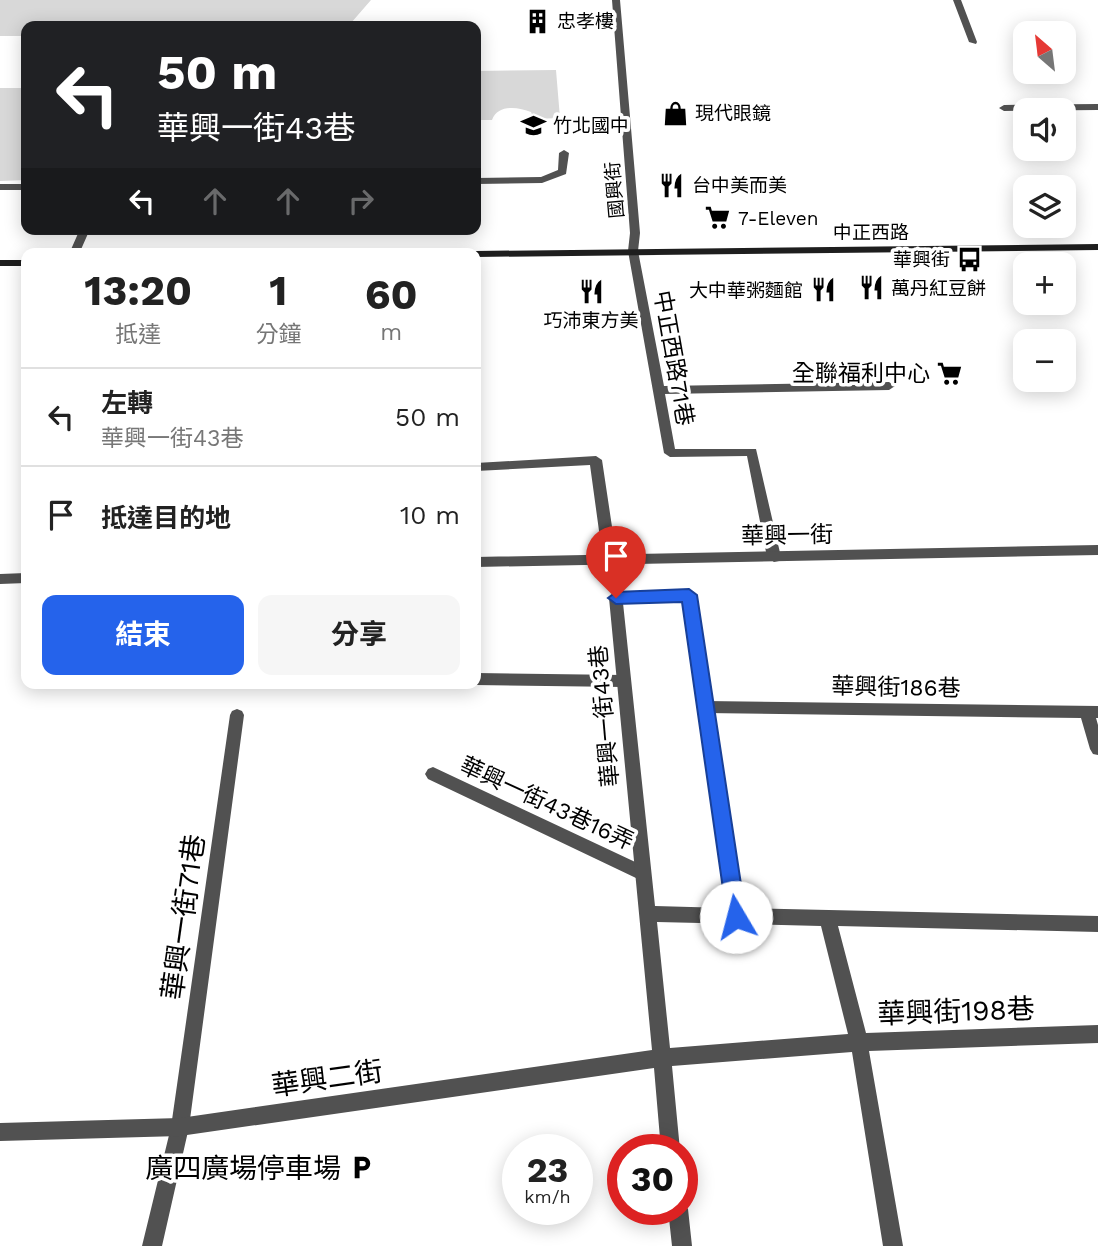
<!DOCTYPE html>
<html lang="zh-TW">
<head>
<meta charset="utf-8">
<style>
  body { margin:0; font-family:"Work Sans","Noto Sans TC",sans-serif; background:#f6f6f6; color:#222; height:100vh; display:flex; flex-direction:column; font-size:26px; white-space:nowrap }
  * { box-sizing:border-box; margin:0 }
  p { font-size:23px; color:#767676 }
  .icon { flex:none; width:38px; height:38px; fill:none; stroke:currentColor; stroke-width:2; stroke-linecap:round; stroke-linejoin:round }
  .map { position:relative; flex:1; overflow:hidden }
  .sheet { position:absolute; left:21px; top:248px; width:460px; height:441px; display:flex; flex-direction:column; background:#fff; border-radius:14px; box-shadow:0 4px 18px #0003 }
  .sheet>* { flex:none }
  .hud { position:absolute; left:21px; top:21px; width:460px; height:214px; border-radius:14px; box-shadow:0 4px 18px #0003; background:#202124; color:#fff; overflow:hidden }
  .needle { width:46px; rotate:332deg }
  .tools { position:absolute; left:1013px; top:21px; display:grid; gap:14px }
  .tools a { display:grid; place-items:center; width:63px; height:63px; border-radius:14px; background:#fff; box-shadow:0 4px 18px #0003; font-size:35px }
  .speed { position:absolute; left:502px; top:1134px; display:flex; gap:14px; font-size:35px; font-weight:700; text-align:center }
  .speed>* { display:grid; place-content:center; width:91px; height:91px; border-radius:50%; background:#fff; box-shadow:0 4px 18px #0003; line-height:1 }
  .speed small { font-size:18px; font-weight:400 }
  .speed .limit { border:10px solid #d22; background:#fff; color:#111 }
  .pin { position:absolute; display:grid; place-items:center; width:60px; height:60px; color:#fff; margin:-72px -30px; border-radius:50% 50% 50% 0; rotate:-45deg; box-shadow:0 0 7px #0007 }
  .pin .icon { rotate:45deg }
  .me { position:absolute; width:77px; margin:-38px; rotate:352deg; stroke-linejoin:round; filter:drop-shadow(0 0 5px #0008) }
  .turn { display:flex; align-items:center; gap:24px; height:147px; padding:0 21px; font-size:32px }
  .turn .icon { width:91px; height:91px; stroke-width:2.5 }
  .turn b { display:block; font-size:49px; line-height:60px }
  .lanes { display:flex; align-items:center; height:66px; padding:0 21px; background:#0003; justify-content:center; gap:35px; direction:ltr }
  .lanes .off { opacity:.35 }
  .eta { display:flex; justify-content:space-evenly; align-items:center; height:119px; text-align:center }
  .eta b { font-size:42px; font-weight:700; line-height:49px }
  .button { display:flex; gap:14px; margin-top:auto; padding:14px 21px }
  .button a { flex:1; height:80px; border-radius:14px; background:#2563eb; color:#fff; font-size:28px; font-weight:700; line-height:80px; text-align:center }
  .button a+a { background:#f6f6f6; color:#222 }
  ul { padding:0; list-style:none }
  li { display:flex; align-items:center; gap:21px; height:98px; padding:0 21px; border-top:2px solid #e0e0e0 }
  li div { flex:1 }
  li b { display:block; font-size:26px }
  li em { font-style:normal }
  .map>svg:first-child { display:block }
  .green { fill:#d8d8d8 }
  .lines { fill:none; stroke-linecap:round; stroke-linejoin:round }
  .service { fill:#515151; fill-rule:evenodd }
  .minor { fill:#515151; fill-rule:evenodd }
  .secondary { fill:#1e1e1e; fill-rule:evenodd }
  .route { fill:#2563eb; stroke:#184099; stroke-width:2 }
  .labels { text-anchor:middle; stroke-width:7; stroke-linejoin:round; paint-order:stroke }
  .far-poi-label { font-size:19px; fill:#000; stroke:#fff; text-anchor:start }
  .far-street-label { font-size:19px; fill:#000; stroke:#fff }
  .street-label { font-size:23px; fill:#000; stroke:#fff }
  .poi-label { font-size:23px; fill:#000; stroke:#fff; text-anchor:end }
  .near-street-label { font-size:28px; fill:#000; stroke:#fff }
  .near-poi-label { font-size:28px; fill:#000; stroke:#fff; text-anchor:end }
</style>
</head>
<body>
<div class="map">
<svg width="1098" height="1246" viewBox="0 0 1098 1246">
  <rect width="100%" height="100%" fill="#fff"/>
  <!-- green -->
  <path class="green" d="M 0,0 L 371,0 L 351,23 L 447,22 L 447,26 L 26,26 L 26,36 L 0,36 Z
    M 556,70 L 560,118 L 534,119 L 531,112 C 518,107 498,104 492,120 L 476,120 L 476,71 Z
    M 0,88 L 26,88 L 26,180 L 0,181 Z"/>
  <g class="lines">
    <!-- service -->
    <path class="service" d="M 953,0 L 961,0 L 977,42 L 976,44 L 969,42 Z
      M 1098,104 L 1098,110 L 1004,111 L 999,108 L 1004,105 Z
      M 564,150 L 569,153 L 566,174 L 542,183 L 476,184 L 476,178 L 541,177 L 558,170 L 559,153 Z
      M 0,184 L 26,184 L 26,190 L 0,190 Z
      M 80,229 L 90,229 L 79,254 L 69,254 Z
      M 633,248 L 638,251 L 664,386 L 889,382 L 895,386 L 889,390 L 665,394 L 675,449 L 756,449 L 781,557 L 779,561 L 774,562 L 767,557 L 747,456 L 670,457 L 664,453 L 628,251 Z
      M 596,456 L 602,460 L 617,560 L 610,565 L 603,560 L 590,465 L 476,471 L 476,463 Z
      M 476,673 L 623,675 L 628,677 L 630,681 L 628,685 L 623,687 L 476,685 L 474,684 L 476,684 Z
      M 705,701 L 1098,706 L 1098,718 L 1096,718 L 1098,725 L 1098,755 L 1093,754 L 1090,749 L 1081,718 L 705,713 L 700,711 L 698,707 L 700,703 Z
      M 237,709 L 242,711 L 244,715 L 189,1127 L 162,1246 L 142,1246 L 171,1127 L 230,715 L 232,711 Z
      M 433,767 L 648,868 L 650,873 L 648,878 L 642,880 L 636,878 L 428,779 L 425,774 L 428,769 Z"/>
    <!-- minor -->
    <path class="minor" d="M 612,0 L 620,0 L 640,233 L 638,251 L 633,254 L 628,251 L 630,233 Z
      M 1098,545 L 1098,555 L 476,567 L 476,557 Z
      M 26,573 L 26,583 L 0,584 L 0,574 Z
      M 689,590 L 696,595 L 743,908 L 1098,916 L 1098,932 L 838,926 L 866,1033 L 1098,1025 L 1098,1043 L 869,1051 L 903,1246 L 883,1246 L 852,1052 L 672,1066 L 680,1150 L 661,1150 L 654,1068 L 180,1136 L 0,1141 L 0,1123 L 180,1118 L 652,1050 L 609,598 L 616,593 ZM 683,600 L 726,908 L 655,906 L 623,603 ZM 657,922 L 821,926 L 848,1034 L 670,1048 Z
      M 682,1201 L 688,1209 L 692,1246 L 672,1246 L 668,1209 L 682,1209 Z"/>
    <!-- secondary -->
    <path class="secondary" d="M 1098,244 L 1098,250 L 476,257 L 476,254 L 471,254 L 476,251 Z
      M 0,260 L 26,260 L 26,266 L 0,266 Z"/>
  </g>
  <!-- route -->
  <path class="route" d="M 689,589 L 697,595 L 746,917 L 743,923 L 736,926 L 729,923 L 727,917 L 682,602 L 616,604 L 608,598 L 616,592 Z"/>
  <!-- icons -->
  <defs>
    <symbol id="building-bare" viewBox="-9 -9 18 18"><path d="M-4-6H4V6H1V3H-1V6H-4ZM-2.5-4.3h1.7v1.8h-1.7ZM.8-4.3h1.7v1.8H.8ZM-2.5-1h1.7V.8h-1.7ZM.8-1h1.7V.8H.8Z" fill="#000" stroke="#fff" stroke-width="2.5" paint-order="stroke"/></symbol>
    <symbol id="shop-bare" viewBox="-9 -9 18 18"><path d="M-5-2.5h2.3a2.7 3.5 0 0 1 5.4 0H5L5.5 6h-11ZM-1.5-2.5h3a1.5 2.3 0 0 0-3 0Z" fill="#000" stroke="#fff" stroke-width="2.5" paint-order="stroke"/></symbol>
    <symbol id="school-bare" viewBox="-9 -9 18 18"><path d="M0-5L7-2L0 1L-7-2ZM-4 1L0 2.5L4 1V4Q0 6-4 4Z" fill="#000" stroke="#fff" stroke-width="2.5" paint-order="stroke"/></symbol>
    <symbol id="restaurant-bare" viewBox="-9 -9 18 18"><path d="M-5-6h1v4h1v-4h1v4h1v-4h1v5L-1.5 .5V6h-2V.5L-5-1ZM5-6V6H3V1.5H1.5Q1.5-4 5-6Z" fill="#000" stroke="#fff" stroke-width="2.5" paint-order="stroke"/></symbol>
    <symbol id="supermarket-bare" viewBox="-9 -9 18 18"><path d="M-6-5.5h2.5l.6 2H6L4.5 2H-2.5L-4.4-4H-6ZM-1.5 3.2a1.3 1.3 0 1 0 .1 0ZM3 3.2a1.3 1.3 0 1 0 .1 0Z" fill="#000" stroke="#fff" stroke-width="2.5" paint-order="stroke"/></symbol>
    <symbol id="bus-bare" viewBox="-9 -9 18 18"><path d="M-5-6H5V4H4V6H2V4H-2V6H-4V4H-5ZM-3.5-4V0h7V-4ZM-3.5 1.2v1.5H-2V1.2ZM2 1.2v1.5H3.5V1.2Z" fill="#000" stroke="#fff" stroke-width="2.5" paint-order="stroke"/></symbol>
    <symbol id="parking-bare" viewBox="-9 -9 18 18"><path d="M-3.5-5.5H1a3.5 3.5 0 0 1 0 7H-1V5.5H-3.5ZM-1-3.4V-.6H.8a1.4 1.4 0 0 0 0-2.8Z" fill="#000" stroke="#fff" stroke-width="2.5" paint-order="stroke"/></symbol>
  </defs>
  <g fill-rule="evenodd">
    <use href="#building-bare" x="520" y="4" width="35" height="35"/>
    <use href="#shop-bare" x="658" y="96" width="35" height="35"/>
    <use href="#school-bare" x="516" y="108" width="35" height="35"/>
    <use href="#restaurant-bare" x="654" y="168" width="35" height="35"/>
    <use href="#supermarket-bare" x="700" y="200" width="35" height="35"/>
    <use href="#bus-bare" x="952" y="242" width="35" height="35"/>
    <use href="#restaurant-bare" x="854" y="270" width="35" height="35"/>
    <use href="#restaurant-bare" x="806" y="272" width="35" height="35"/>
    <use href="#restaurant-bare" x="574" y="274" width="35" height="35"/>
    <use href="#supermarket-bare" x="932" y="356" width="35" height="35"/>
    <use href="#parking-bare" x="344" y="1150" width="35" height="35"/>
  </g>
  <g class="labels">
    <!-- far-poi labels -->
    <g class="far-poi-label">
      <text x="557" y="28">忠孝樓</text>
      <text x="695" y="120">現代眼鏡</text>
      <text x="553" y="132">竹北國中</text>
      <text x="692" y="192">台中美而美</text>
      <text x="738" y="225">7-Eleven</text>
      <text x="950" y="266" text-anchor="end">華興街</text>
      <text x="891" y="295">萬丹紅豆餅</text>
      <text x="803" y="297" text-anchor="end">大中華粥麵館</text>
      <text x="591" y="327" text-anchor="middle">巧沛東方美</text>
    </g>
    <!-- far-street labels -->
    <g class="far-street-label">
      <text transform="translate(614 190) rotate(-95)" y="7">國興街</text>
      <text x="871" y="239">中正西路</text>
    </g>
    <!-- street labels -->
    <g class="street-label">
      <text transform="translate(674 358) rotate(80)" y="8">中正西路71巷</text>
      <text transform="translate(787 535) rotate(-1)" y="8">華興一街</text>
      <text transform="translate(896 687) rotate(1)" y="8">華興街186巷</text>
      <text transform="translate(604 716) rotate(-95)" y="8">華興一街43巷</text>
      <text transform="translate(547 803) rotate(25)" y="8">華興一街43巷16弄</text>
    </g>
    <!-- poi labels -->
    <g class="poi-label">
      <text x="930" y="381">全聯福利中心</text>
    </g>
    <!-- near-street labels -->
    <g class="near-street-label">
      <text transform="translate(183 917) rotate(-82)" y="10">華興一街71巷</text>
      <text transform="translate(956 1011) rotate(-2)" y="10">華興街198巷</text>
      <text transform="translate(327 1078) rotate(-8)" y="10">華興二街</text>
    </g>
    <!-- near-poi labels -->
    <g class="near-poi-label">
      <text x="341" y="1178">廣四廣場停車場</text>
    </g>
  </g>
</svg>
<div class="tools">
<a><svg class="needle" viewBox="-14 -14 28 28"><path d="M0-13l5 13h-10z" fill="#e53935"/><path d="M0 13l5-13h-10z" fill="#767676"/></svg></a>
<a><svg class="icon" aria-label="sound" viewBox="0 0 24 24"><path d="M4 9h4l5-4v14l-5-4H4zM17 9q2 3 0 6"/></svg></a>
<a><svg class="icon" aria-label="layers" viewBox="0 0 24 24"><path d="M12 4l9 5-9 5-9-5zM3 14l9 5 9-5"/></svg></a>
<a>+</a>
<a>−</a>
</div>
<div class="speed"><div>23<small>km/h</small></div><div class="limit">30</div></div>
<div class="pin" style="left:616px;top:598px;background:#d93025"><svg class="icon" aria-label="arrive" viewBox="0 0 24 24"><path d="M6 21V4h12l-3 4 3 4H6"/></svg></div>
<svg class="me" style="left:736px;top:917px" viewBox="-20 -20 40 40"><circle r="19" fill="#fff"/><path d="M0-13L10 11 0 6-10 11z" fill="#2563eb"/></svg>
<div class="hud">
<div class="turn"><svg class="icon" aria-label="left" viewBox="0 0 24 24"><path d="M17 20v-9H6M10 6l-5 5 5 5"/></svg><div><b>50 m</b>華興一街43巷</div></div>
<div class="lanes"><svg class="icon" aria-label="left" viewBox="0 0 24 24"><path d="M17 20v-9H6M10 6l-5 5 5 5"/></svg><svg class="icon off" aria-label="ahead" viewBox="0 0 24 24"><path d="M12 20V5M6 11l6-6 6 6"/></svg><svg class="icon off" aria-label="ahead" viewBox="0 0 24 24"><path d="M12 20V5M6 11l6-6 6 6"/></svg><svg class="icon off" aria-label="right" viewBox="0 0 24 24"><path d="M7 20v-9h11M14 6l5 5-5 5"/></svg></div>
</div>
<section class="sheet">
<div class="eta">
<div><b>13:20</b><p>抵達</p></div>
<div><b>1</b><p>分鐘</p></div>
<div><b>60</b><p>m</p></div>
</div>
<ul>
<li><svg class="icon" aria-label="left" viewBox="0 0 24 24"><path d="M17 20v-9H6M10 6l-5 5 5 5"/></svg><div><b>左轉</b><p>華興一街43巷</p></div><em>50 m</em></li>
<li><svg class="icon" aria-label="arrive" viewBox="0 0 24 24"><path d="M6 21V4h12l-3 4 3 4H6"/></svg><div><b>抵達目的地</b></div><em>10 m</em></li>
</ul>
<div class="button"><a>結束</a><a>分享</a></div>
</section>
</div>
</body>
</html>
